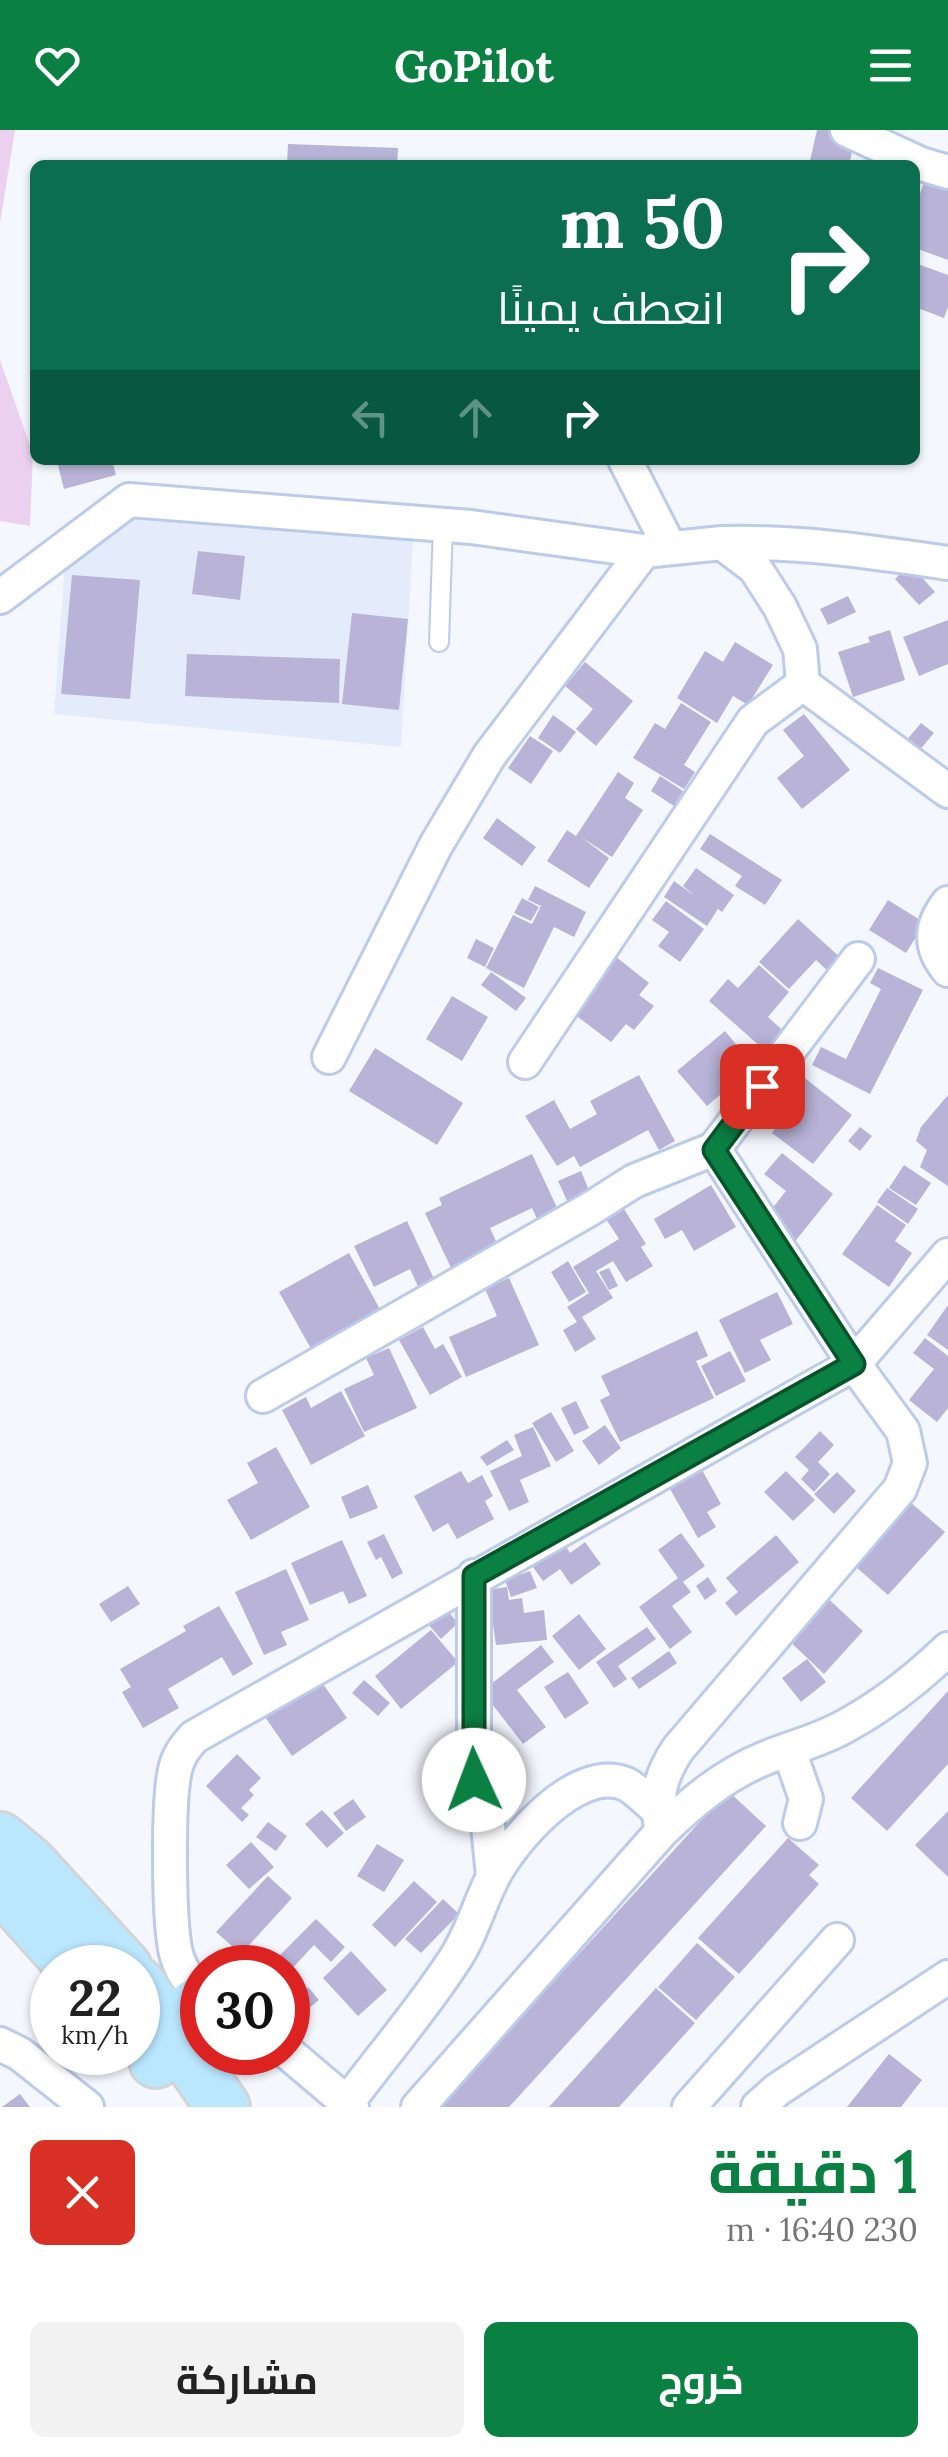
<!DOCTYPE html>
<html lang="ar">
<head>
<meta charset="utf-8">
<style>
  body { margin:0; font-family:Lora,Cairo,serif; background:#f2f2f2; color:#222; direction:rtl; height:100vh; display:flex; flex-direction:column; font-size:38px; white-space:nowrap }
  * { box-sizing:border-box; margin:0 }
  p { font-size:32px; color:#767676 }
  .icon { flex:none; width:55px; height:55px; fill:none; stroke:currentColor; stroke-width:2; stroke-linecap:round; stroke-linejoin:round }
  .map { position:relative; height:1977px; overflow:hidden; direction:ltr }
  .drawer { display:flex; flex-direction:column; background:#fff; flex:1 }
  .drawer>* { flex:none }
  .banner { position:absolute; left:30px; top:30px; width:890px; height:305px; border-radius:15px; box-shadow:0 2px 8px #0004; direction:rtl; background:#0b6e4f; color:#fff; overflow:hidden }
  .speed { position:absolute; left:30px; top:1815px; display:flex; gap:20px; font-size:50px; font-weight:700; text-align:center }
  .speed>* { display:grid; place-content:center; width:130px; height:130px; border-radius:50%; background:#fff; box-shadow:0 2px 8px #0004; line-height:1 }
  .speed small { font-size:25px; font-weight:400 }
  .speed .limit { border:15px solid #d22; background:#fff; color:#111 }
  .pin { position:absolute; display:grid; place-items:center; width:85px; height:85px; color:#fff; margin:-42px; border-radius:20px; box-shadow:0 5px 15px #0006 }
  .me { position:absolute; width:110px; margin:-55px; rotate:358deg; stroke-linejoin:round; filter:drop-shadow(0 0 8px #0008) }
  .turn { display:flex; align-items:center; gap:35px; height:210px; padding:0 30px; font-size:45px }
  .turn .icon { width:130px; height:130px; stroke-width:2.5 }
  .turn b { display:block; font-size:70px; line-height:85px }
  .lanes { display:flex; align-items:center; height:95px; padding:0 30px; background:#0003; justify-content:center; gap:50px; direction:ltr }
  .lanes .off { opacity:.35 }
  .round { display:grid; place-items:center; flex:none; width:105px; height:105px; border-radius:15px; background:#f2f2f2 }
  .headline { display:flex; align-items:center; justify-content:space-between; height:170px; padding:0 30px }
  h1 { font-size:60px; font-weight:700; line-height:75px; color:#0b8043 }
  .cta { display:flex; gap:20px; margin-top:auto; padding:20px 30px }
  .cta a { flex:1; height:115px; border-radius:15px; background:#0b8043; color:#fff; font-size:40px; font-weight:700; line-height:115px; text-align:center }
  .cta a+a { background:#f2f2f2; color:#222 }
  header { display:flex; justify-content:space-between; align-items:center; height:130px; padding:0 30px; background:#0b8043; color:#fff; font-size:45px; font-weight:700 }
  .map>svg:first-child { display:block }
  .built { fill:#e4ecfb }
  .green { fill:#ebd1ef }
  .building { fill:#b8b3d7 }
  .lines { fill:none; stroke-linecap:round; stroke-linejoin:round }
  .lane-casing { stroke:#bbcbe9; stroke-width:22 }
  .street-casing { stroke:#bbcbe9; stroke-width:38 }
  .primary-casing { stroke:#d3d4d6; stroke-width:58 }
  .lane { stroke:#fff; stroke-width:18 }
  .street { stroke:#fff; stroke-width:32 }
  .primary { stroke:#bae6fe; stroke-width:52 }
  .route-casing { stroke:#07532c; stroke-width:25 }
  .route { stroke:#0b8043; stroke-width:18 }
</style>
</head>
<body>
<header><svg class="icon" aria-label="menu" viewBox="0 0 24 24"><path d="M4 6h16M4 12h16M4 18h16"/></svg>GoPilot<svg class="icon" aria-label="heart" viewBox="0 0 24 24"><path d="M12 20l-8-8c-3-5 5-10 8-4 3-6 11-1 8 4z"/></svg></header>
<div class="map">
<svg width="948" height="1977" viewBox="0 0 948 1977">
  <rect width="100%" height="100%" fill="#f4f7fe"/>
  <!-- built -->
  <path class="built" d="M 127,389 L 413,410 L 401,617 L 54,584 L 65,434 Z"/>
  <!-- green -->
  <path class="green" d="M 0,0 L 15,0 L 0,93 Z
    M 0,230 L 33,324 L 30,396 L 0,391 Z"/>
  <!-- building -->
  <path class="building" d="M 817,0 L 857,0 L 849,35 L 809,35 Z
    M 288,14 L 398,18 L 397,35 L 287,35 Z
    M 926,47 L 948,55 L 948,130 L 915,118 L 915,78 Z
    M 915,133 L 948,145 L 948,177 L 944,188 L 915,177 Z
    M 77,330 L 112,330 L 116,345 L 64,359 L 58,335 Z
    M 198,421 L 245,426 L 240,470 L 192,464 Z
    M 910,434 L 935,462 L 919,475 L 895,449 Z
    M 72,445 L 140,450 L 130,569 L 61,564 Z
    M 848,466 L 856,482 L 828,495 L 820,479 Z
    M 352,483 L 408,489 L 399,580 L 342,574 Z
    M 948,490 L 948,534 L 919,546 L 903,507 Z
    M 890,500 L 905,550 L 853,567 L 838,522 L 870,512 L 868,507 Z
    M 735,512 L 773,535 L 748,575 L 733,566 L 717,593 L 677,568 L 705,521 L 723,532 Z
    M 187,524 L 340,529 L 339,573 L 185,566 Z
    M 585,532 L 633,571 L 596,616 L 576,599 L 593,579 L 565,556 Z
    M 681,573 L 711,592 L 684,635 L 695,642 L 684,659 L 633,628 L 655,593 L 665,599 Z
    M 804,584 L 850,640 L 802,679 L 777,648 L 804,626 L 783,600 Z
    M 553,585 L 576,602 L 560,623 L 538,608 Z
    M 921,593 L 934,603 L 917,623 L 905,612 Z
    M 530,606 L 553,621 L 531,654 L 508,638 Z
    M 618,642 L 634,653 L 625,668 L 643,680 L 612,727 L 581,707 L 609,728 L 589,758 L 547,731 L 567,700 L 576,706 Z
    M 660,646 L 683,661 L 674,676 L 651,661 Z
    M 497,688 L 536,717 L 522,736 L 483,708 Z
    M 710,704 L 782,750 L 765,775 L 735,756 L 742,746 L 700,719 Z
    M 696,738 L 734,765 L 722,782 L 718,779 L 707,796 L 664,767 L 674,751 L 695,766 L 683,756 Z
    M 535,756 L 586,782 L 574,807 L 554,797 L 524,858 L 486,838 L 513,785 L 532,794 L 541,776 L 528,770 Z
    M 522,768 L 539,777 L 531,791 L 514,783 Z
    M 888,770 L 925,793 L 906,823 L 869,800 Z
    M 666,771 L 704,799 L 680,832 L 658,816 L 669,802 L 652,790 Z
    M 798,789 L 843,830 L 831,844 L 816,830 L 789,859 L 759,832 Z
    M 476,809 L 494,818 L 485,837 L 467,828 Z
    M 606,819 L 649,853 L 639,865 L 654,876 L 634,900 L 626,894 L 611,912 L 574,884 L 601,849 L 589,841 Z
    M 759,835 L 789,862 L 768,887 L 789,906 L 771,926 L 709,871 L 728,849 L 738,858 Z
    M 878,838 L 923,860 L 870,964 L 812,935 L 821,917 L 846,929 L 881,859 L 870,853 Z
    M 491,842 L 526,868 L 516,881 L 481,855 Z
    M 452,866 L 488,887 L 462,931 L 426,909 Z
    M 725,901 L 754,936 L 707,976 L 677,941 Z
    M 375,918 L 463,973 L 437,1015 L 349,961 Z
    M 797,942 L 852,985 L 813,1034 L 772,1003 L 796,972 L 782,961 Z
    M 639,945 L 675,1011 L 659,1020 L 648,1000 L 580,1037 L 574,1026 L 557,1036 L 525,986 L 554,970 L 570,999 L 597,984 L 590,971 Z
    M 948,965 L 948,1056 L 920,1037 L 927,1020 L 916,1011 L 921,997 Z
    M 860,997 L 872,1006 L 860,1021 L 848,1011 Z
    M 782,1023 L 833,1064 L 793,1114 L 763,1090 L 786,1061 L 764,1044 Z
    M 532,1024 L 559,1082 L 538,1091 L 532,1078 L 490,1098 L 500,1120 L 453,1142 L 425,1083 L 442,1075 L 439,1068 Z
    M 904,1035 L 931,1053 L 916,1075 L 889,1058 Z
    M 581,1041 L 590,1063 L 568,1073 L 558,1051 Z
    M 711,1055 L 736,1097 L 694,1121 L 682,1100 L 665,1109 L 654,1089 Z
    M 887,1058 L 918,1079 L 908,1094 L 877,1072 Z
    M 877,1075 L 906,1095 L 895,1111 L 912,1123 L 889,1157 L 842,1124 Z
    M 624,1079 L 646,1114 L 641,1117 L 653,1136 L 626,1152 L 613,1131 L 596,1141 L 613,1168 L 582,1187 L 596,1209 L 575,1222 L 563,1200 L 577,1192 L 567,1177 L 589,1163 L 573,1137 L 619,1109 L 606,1089 Z
    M 407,1091 L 436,1153 L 420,1161 L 410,1139 L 374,1157 L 354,1116 Z
    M 349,1123 L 386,1190 L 314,1224 L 279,1162 Z
    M 568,1131 L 586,1162 L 569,1172 L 551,1142 Z
    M 609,1138 L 618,1156 L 609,1160 L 599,1142 Z
    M 509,1148 L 539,1215 L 466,1247 L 449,1207 L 497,1186 L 485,1159 Z
    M 777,1162 L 793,1194 L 760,1210 L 771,1230 L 745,1243 L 719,1190 Z
    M 948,1175 L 948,1220 L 927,1205 Z
    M 423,1197 L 435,1219 L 443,1214 L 462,1247 L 430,1265 L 399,1210 Z
    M 697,1201 L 708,1226 L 696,1231 L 714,1268 L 620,1312 L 600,1270 L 610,1265 L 601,1246 Z
    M 925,1208 L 948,1226 L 948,1278 L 937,1292 L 909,1270 L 934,1239 L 913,1223 Z
    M 389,1218 L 417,1278 L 364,1302 L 344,1259 L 374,1245 L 366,1228 Z
    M 730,1221 L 746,1251 L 716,1266 L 701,1236 Z
    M 341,1261 L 365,1306 L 311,1335 L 282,1280 L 306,1267 L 311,1278 Z
    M 576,1271 L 589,1298 L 574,1305 L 561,1278 Z
    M 551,1282 L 574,1321 L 556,1332 L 532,1293 Z
    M 605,1295 L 621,1318 L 599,1335 L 582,1311 Z
    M 533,1297 L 551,1336 L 520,1350 L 529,1372 L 509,1381 L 490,1341 L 522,1326 L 514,1305 Z
    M 820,1301 L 834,1315 L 818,1332 L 830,1344 L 814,1362 L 801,1349 L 809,1340 L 795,1327 Z
    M 507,1310 L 514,1320 L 487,1336 L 480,1327 Z
    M 276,1317 L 310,1377 L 251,1410 L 227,1370 L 258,1353 L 247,1333 Z
    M 698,1333 L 721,1374 L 707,1382 L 716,1397 L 698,1408 L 666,1352 Z
    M 461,1341 L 468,1353 L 482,1345 L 493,1366 L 485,1371 L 494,1389 L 457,1409 L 448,1393 L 433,1402 L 414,1366 Z
    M 786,1341 L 815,1370 L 793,1391 L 764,1362 Z
    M 837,1342 L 856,1361 L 834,1384 L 814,1364 Z
    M 368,1355 L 378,1378 L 350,1389 L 341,1367 Z
    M 903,1366 L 945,1402 L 888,1465 L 847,1429 Z
    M 681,1403 L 705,1436 L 683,1452 L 691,1462 L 672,1476 L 692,1502 L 670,1519 L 639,1477 L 678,1448 L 658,1420 Z
    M 384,1404 L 403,1443 L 392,1449 L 381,1427 L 376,1430 L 367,1412 Z
    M 776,1405 L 799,1432 L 736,1486 L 725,1473 L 738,1462 L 726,1448 Z
    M 342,1410 L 367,1466 L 349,1474 L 343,1461 L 310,1475 L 291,1433 Z
    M 585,1412 L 601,1434 L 571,1455 L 560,1439 L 543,1451 L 533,1437 L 565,1415 L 570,1423 Z
    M 286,1439 L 309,1490 L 281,1502 L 287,1515 L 264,1525 L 235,1462 Z
    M 530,1441 L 537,1458 L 511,1467 L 505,1450 Z
    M 708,1447 L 717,1461 L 705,1470 L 696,1456 Z
    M 128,1456 L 140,1474 L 111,1492 L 99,1474 Z
    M 507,1457 L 509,1470 L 522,1468 L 524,1483 L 544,1480 L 547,1510 L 496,1515 L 488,1460 Z
    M 822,1463 L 863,1501 L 824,1544 L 783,1505 Z
    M 219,1476 L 253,1534 L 233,1546 L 222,1527 L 168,1559 L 179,1578 L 143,1598 L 122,1562 L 131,1557 L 120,1539 L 186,1501 L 183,1496 Z
    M 445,1478 L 458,1493 L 441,1509 L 428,1494 Z
    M 579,1484 L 606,1519 L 579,1540 L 552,1506 Z
    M 647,1497 L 656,1509 L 618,1536 L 627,1549 L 614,1558 L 596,1532 Z
    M 431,1500 L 458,1532 L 401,1579 L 375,1546 Z
    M 541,1515 L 554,1532 L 517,1560 L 546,1597 L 523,1614 L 482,1561 Z
    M 669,1521 L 677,1533 L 639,1559 L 631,1548 Z
    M 807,1529 L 826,1552 L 801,1572 L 782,1548 Z
    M 568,1542 L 589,1573 L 565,1589 L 544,1557 Z
    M 316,1544 L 347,1588 L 292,1626 L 261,1581 Z
    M 364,1550 L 390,1573 L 378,1586 L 352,1563 Z
    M 948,1561 L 948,1634 L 887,1701 L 851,1668 Z
    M 237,1624 L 261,1648 L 249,1660 L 254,1665 L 241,1678 L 249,1685 L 242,1692 L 206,1656 Z
    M 728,1661 L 766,1696 L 509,1977 L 439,1977 Z
    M 353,1669 L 366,1687 L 346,1701 L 333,1683 Z
    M 322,1680 L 344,1703 L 327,1718 L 305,1694 Z
    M 948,1681 L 948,1747 L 915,1715 Z
    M 268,1692 L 287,1706 L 276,1721 L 256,1707 Z
    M 788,1708 L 819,1735 L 809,1745 L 819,1754 L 739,1844 L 698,1808 Z
    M 251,1712 L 274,1737 L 249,1759 L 226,1735 Z
    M 377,1714 L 404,1730 L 384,1762 L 357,1746 Z
    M 268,1746 L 292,1768 L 241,1824 L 216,1802 Z
    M 414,1751 L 437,1772 L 395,1817 L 372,1795 Z
    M 443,1769 L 459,1784 L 421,1823 L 405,1809 Z
    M 316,1789 L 345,1817 L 331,1832 L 314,1815 L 288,1843 L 288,1838 L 280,1838 L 274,1831 Z
    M 697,1813 L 735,1847 L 696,1890 L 658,1857 Z
    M 351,1821 L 387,1860 L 358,1886 L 323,1848 Z
    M 308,1857 L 319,1870 L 297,1888 L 288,1874 Z
    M 656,1858 L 695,1893 L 619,1977 L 549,1977 Z
    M 889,1924 L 922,1950 L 901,1977 L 847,1977 Z
    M 20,1964 L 30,1977 L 2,1977 Z"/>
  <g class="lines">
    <defs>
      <path id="lane" d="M 439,512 L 443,395"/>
      <path id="street" d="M 847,0 L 921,34 L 948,42
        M 625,330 L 670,418
        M 722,413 C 798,411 872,422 948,433
        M 0,467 L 129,370 L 471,397 L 644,421 L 722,413 L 755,438 L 780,477 L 800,519 L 803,554 L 948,661
        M 948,773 C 930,796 929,817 948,840
        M 329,927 L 436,715 L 489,626 L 644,421
        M 525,932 L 753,591 L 803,554
        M 263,1266 L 590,1079 L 634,1051 L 714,1019 L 858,829
        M 474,1446 L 474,1650 L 488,1696 L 493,1746
        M 789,1620 L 806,1669 L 800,1693
        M 662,1701 C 654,1669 660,1646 678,1619 L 900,1359 L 910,1333 L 903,1301 L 854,1234 L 714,1019
        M 202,1865 C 191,1853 182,1843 177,1827 C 168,1798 168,1670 175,1640 C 178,1626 185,1617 194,1607 L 854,1234 L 948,1125
        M 0,1914 L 20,1924 L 87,1977
        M 287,1922 L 352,1977
        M 347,1973 C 382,1926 421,1881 453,1832 C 471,1806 478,1777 492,1749 C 511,1711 577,1633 626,1654 C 636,1659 647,1671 656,1678
        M 418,1977 L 662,1701 C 692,1672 724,1645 763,1629 C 792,1617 822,1610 849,1594 C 885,1574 919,1547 948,1519
        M 689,1977 L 837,1810
        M 758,1977 L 777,1960 L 948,1847"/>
      <path id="primary" d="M 0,1709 L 29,1733 L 125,1838
        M 0,1754 L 75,1838
        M 138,1854 L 223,1977
        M 156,1931 C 166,1902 176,1888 202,1871"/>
    </defs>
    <!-- lane casing -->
    <use href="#lane" class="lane-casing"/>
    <!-- street casing -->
    <use href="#street" class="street-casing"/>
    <!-- primary casing -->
    <use href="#primary" class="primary-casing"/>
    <!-- lane -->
    <use href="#lane" class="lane"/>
    <!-- street -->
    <use href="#street" class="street"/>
    <!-- primary -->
    <use href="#primary" class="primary"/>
  </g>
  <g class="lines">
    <defs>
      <path id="route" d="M 474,1650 L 474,1446 L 854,1234 L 714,1020 L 762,956"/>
    </defs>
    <!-- route casing -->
    <use href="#route" class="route-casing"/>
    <!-- route -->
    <use href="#route" class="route"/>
  </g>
</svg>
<div class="speed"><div>22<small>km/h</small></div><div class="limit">30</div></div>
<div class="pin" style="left:762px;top:956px;background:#d93025"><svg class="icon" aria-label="arrive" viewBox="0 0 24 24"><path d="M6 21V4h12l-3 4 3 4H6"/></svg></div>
<svg class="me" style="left:474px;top:1650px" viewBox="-20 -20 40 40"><circle r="19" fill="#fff"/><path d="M0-13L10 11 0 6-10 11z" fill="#0b8043"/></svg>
<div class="banner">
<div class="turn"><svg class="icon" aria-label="right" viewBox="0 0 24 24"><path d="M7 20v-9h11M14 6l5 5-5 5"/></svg><div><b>50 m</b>انعطف يمينًا</div></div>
<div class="lanes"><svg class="icon off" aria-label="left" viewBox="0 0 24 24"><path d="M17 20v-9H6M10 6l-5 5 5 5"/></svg><svg class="icon off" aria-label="ahead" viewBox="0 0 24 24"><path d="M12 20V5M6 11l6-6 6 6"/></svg><svg class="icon" aria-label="right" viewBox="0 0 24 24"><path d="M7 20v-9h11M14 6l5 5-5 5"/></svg></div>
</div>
</div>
<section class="drawer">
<div class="headline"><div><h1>1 دقيقة</h1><p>230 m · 16:40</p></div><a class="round" style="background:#d93025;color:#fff"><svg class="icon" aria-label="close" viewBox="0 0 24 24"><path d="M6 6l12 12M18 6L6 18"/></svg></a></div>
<div class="cta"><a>خروج</a><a>مشاركة</a></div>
</section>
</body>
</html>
